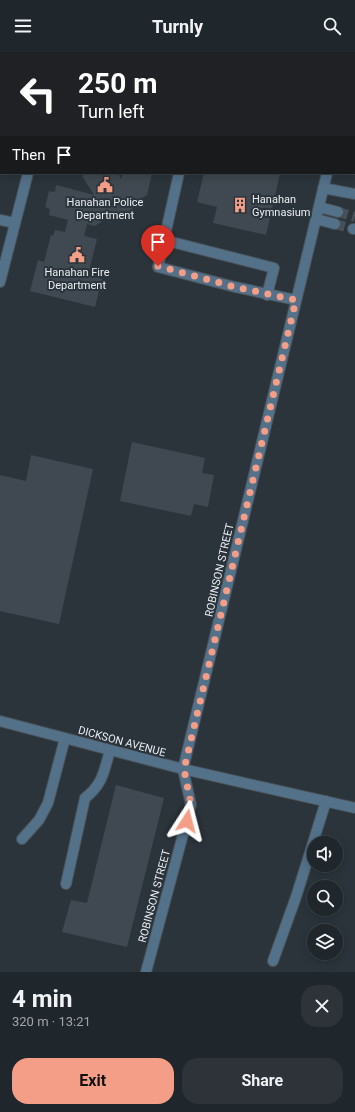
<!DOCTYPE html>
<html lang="en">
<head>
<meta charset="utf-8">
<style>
  body { margin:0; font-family:Roboto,sans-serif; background:#2d3338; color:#f1f3f6; height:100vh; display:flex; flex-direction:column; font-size:15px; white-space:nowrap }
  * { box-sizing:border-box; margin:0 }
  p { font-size:13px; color:#a2a5a9 }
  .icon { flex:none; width:22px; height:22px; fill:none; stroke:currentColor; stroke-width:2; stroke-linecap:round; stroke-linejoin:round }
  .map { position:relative; height:920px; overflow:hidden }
  .drawer { display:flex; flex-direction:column; background:#20272c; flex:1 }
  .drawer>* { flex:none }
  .banner { position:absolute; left:0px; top:0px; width:355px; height:122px; box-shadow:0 2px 10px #0003,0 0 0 1px #3d4448; background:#202124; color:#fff; overflow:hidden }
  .fabs { position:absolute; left:307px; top:784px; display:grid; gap:8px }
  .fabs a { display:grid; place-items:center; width:36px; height:36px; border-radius:50%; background:#20272c; box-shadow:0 2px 10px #0003,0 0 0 1px #3d4448; font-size:20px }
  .pin { position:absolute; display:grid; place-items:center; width:34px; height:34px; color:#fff; margin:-41px -17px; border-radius:50% 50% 50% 0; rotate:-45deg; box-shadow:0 0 4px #0007 }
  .pin .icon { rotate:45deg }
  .me { position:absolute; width:44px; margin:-22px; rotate:9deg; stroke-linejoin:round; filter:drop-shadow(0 0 3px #0008) }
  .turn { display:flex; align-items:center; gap:14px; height:84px; padding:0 12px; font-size:18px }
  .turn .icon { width:52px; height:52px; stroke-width:2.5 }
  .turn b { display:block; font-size:28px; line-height:34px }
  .then { display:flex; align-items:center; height:38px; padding:0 12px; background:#0003; gap:8px; font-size:15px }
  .round { display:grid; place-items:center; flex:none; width:42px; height:42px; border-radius:16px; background:#2d3338 }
  .headline { display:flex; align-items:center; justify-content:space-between; height:68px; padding:0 12px }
  h1 { font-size:24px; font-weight:700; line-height:30px }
  .action { display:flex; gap:8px; margin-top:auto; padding:8px 12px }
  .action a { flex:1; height:46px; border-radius:16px; background:#f49e88; color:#111; font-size:16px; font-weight:700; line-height:46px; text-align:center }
  .action a+a { background:#2d3338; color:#f1f3f6 }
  header { display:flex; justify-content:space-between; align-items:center; height:52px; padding:0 12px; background:#20272c; font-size:18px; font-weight:700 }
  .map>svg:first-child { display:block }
  .building { fill:#404951 }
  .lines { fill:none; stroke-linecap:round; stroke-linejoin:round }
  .minor-tunnel { stroke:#475056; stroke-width:10; stroke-dasharray:10 5; stroke-linecap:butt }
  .minor-casing { stroke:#495258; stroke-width:12 }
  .minor { stroke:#54718a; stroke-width:10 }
  .route { stroke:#f49e88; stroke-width:7; stroke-dasharray:0 12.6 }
  .labels { text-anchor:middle; stroke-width:4; stroke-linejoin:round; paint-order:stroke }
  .poi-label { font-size:11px; fill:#e8edf2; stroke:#2b343b }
  .street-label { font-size:11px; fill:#e8edf2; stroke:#2b343b }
</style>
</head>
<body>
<header><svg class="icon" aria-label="menu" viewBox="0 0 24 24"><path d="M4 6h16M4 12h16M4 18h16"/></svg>Turnly<svg class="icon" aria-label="search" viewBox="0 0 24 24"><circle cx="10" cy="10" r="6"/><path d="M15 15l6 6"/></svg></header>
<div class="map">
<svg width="355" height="920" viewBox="0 0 355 920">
  <rect width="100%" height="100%" fill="#2b343b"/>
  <!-- building -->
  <path class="building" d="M 86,121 L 118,121 L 121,127 L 123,121 L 152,121 L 147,143 L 135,150 L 137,154 L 130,158 L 132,160 L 118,169 L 116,166 L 109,170 L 107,166 L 95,174 L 87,172 L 84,184 L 97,187 L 88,223 L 102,227 L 95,255 L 30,239 L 38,208 L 44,210 L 51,183 L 53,184 L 55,178 L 65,180 L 68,168 L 49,163 L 50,157 L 45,155 L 49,139 L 55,140 L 56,133 L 94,143 L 82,124 Z
    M 204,121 L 280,122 L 266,183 L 213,171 L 217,155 L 197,150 Z
    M 132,390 L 205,406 L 202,421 L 214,423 L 208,455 L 194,452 L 191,464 L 120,449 Z
    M 31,403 L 93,417 L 59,572 L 0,559 L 0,423 L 26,429 Z
    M 116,733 L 164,746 L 127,895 L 62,880 L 71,848 L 87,851 Z"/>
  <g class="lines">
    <!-- minor-tunnel -->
    <path class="minor-tunnel" d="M 338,160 L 355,165
      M 335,172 L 353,177"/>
    <defs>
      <path id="minor" d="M 60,1 L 60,0
        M 98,1 L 98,0
        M 173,1 L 173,0
        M 213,1 L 213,0
        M 0,21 L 1,21
        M 354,109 L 355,109
        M 179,121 L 158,215 L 235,235 L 296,248
        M 323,136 L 355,142
        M 319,155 L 338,160
        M 316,167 L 335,172
        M 0,168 L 15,171
        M 353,177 L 355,177
        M 164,188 L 274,216 L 267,243
        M 0,230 L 28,121
        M 0,669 L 183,717 L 355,756
        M 22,787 L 39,768 L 48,751 L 65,686
        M 66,832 L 85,746 C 103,732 104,719 110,698
        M 273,909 L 296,845 L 326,749
        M 146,920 L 191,753 L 183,717 L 327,121"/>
    </defs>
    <!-- minor casing -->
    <use href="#minor" class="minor-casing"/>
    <!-- minor -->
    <use href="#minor" class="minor"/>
  </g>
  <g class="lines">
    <!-- route -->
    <path class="route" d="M 158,214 L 235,235 L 296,248 L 184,717 L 191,753 L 187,769"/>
  </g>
  <!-- icons -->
  <defs>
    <symbol id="civic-bare" viewBox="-9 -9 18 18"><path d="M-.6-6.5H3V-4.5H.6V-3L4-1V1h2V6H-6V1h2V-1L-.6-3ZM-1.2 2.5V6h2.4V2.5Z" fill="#f49e88" stroke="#2b343b" stroke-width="2.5" paint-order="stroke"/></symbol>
    <symbol id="building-bare" viewBox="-9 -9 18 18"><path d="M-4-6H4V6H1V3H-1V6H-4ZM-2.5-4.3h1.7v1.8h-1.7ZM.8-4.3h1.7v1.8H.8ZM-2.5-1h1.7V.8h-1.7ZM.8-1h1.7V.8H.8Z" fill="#f49e88" stroke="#2b343b" stroke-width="2.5" paint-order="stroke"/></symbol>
  </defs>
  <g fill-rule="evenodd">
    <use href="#civic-bare" x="94" y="122" width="22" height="22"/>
    <use href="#building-bare" x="229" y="142" width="22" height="22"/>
    <use href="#civic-bare" x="66" y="192" width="22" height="22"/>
  </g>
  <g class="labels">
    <!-- poi labels -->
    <g class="poi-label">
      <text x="252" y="151" text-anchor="start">Hanahan<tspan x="252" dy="13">Gymnasium</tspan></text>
      <text x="105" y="154">Hanahan Police<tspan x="105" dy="13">Department</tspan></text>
      <text x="77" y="224">Hanahan Fire<tspan x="77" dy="13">Department</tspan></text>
    </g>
    <!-- street labels -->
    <g class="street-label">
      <text transform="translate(219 518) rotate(-77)" y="4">ROBINSON STREET</text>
      <text transform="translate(122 689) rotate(15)" y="4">DICKSON AVENUE</text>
      <text transform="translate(154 844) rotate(-75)" y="4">ROBINSON STREET</text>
    </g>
  </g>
</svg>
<div class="fabs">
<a><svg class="icon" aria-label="sound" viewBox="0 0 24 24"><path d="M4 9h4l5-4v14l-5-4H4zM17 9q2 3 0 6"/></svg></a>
<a><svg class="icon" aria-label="search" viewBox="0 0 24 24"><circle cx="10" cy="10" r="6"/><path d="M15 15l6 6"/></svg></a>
<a><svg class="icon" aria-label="layers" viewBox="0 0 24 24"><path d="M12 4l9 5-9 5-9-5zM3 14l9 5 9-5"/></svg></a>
</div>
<div class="pin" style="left:158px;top:214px;background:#d93025"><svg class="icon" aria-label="arrive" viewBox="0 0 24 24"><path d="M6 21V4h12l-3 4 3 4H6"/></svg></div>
<svg class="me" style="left:187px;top:769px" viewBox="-20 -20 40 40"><path d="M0-17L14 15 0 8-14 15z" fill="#f49e88" stroke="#fff" stroke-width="4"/></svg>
<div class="banner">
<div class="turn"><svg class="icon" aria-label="left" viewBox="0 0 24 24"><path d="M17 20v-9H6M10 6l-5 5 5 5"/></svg><div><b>250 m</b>Turn left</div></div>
<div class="then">Then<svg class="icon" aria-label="arrive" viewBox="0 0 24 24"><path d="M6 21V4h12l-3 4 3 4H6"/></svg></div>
</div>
</div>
<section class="drawer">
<div class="headline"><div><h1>4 min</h1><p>320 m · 13:21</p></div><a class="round"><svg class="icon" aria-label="close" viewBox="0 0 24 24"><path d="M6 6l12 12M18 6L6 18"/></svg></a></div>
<div class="action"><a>Exit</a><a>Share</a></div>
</section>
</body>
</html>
